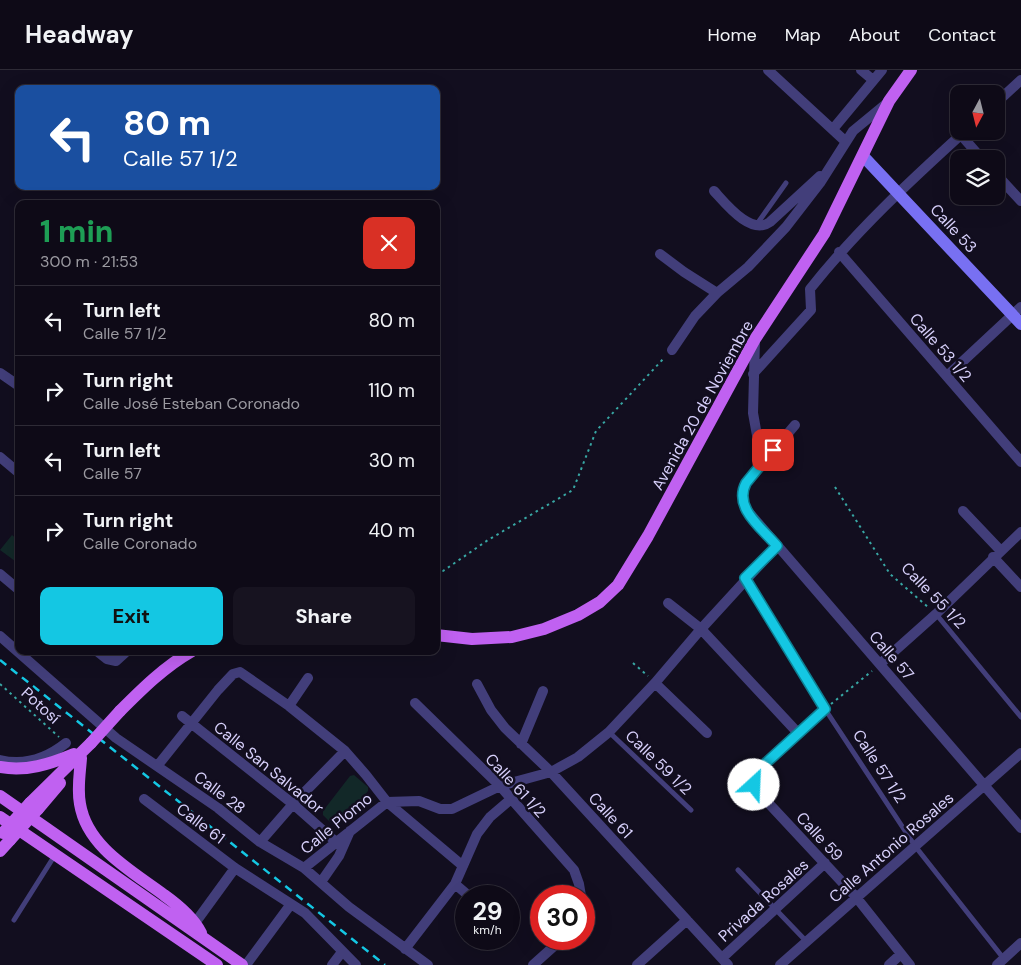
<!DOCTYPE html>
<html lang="en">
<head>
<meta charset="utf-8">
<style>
  body { margin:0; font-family:"DM Sans",sans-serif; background:#171320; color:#f1f3f6; height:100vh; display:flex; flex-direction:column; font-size:19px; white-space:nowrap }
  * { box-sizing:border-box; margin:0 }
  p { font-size:16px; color:#9b9aa1 }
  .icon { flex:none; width:28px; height:28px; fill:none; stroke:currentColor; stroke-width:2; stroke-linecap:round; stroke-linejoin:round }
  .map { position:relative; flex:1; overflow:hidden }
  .sheet { position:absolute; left:15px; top:130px; width:425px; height:455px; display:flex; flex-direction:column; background:#0e0a17; border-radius:10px; box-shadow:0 5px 20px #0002,0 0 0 1px #2e2b36 }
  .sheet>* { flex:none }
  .top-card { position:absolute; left:15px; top:15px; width:425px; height:105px; border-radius:10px; box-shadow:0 5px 20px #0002,0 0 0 1px #2e2b36; background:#1a4fa0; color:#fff; overflow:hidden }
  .needle { width:32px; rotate:187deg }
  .tools { position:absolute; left:950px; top:15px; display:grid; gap:10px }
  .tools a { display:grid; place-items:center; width:55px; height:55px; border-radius:10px; background:#0e0a17; box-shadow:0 5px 20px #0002,0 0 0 1px #2e2b36; font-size:25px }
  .speed { position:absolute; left:455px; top:815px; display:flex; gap:10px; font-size:25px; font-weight:700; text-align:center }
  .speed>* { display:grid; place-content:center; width:65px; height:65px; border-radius:50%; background:#0e0a17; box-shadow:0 5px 20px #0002,0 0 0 1px #2e2b36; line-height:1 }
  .speed small { font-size:12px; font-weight:400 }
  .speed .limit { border:8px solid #d22; background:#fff; color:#111 }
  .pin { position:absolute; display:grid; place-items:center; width:42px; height:42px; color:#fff; margin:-21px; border-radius:10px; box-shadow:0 2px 8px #0006 }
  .me { position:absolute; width:55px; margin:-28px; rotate:25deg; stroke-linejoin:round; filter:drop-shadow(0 0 4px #0008) }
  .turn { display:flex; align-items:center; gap:18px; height:105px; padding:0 25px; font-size:22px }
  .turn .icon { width:65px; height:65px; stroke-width:2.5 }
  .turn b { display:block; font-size:35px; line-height:42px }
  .round { display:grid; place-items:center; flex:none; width:52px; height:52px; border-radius:10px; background:#171320 }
  .overview { display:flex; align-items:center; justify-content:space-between; height:85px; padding:0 25px }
  h1 { font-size:30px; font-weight:800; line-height:38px; color:#1e9e55 }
  .button { display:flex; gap:10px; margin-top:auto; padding:10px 25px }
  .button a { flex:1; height:58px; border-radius:10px; background:#14c7e3; color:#111; font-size:20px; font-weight:800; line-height:58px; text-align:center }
  .button a+a { background:#171320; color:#f1f3f6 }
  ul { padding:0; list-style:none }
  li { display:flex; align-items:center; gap:15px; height:70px; padding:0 25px; border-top:1px solid #2e2b36 }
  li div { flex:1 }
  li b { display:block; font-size:19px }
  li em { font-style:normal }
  header { display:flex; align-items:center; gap:30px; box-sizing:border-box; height:70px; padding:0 25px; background:#0e0a17; border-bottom:1px solid #2e2b36 }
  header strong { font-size:24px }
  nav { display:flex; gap:28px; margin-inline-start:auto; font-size:18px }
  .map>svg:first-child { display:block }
  .green { fill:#122828 }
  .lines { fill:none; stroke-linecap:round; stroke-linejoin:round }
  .path { stroke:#38a7a4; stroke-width:2; stroke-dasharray:2.5 4; stroke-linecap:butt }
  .lane { stroke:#423e7a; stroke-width:5 }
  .street { stroke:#423e7a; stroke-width:10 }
  .secondary { stroke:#7870f2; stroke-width:12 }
  .primary { stroke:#c061f1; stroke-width:12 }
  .rail { stroke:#14c7e3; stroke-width:2.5; stroke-dasharray:8 6; stroke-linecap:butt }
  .primary-bridge { stroke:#c061f1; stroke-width:12 }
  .route-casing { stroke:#0d8194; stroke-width:12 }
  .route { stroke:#14c7e3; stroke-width:9 }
  .labels { text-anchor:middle; stroke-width:5; stroke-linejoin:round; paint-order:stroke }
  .street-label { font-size:16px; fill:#d7d0fb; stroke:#120e1f }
</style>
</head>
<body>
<header>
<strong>Headway</strong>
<nav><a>Home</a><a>Map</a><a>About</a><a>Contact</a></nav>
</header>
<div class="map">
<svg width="1021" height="895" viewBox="0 0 1021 895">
  <rect width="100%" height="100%" fill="#120e1f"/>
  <!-- green -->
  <path class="green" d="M 12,465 L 19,471 L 19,494 L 0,480 Z
    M 354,705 L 368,717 L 368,721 L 340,755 L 335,757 L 323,745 L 323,741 L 350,706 Z"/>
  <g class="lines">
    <!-- path -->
    <path class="path" d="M 835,417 L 890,504 L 929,538
      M 436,502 L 443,501 L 488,470 L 573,420 L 596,361 L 665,287
      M 633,593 L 648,606
      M 0,614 L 59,667
      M 831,634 L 872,601"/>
    <!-- lane -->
    <path class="lane" d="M 757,154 L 786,113
      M 746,509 L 825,639 L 915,776 L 1004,889
      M 936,544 L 1021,647
      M 609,662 L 691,740
      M 738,800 L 806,871
      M 14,850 L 55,785"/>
    <!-- street -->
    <path class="street" d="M 768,0 L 845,71
      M 861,0 L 873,10
      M 996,33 L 1021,10
      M 833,59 L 882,0
      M 961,65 L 982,89
      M 996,104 L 1021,131
      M 714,121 C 726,134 751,166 770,152 L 820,106
      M 839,182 L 1021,392
      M 660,184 L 684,202 L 717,223
      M 755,270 L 753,343 L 762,393
      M 672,280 L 695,246 L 717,223 L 748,197 L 786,157 L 820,113 L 853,61 L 887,33
      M 0,303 L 19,316
      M 753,304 L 811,240 L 810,219 C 856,161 910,111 965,61
      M 947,306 L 1021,237
      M 795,355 L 746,413 L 742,424 L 745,438 L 1021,758
      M 0,387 L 19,403
      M 963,441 L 1000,480
      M 993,487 L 1021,517
      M 0,504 L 19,520
      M 668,533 L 701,559 L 797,662
      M 0,566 L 116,668 L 218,738 L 260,772 L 304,798 L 349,837 L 428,895
      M 97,581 L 107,589 L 116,591 L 127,581
      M 880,594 L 936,544 L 1021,462
      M 655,613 L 707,663
      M 477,614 L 491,640 L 505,658 L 551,702 L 728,895
      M 415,633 L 500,716 L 574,800 L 579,814 L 581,826
      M 289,636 L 308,608
      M 825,639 L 756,702 L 754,715 L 759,723 L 856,827 L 910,895
      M 182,646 L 293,734 L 336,772
      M 521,674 L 543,621
      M 0,690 C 25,696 46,689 66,673
      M 158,695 L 218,620 L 233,604 L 240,602 L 289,636 L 345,681 L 366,705 L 387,732 L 463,796
      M 144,729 L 235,798 L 305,843 L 356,895
      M 260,772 L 293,734 L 345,681
      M 304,798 L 387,732 L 419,731 L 440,739 L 452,739 L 500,716 L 551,702 L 578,687 L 609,662 L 655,613 L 701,559 L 777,476
      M 321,812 L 339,786 L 350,761
      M 455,814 L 469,826
      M 195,853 L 235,798
      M 405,879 L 455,814 L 477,764 L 490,747 L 511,729
      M 722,888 L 825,793
      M 246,895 L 291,834
      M 332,895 L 342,882
      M 533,895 L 562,869
      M 637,895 L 687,850
      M 780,895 L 1021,683
      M 889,895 L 901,884
      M 997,895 L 1021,873"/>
    <!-- secondary -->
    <path class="secondary" d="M 863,86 L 1021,254"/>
    <!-- primary -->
    <path class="primary" d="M 436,565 L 472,569 L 512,567 L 544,559 L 578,545 L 600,532 L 618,515 L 648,466 L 755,269 L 824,164 L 889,31 L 911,0
      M 120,641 C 142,619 164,597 192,581
      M 81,688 C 80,703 77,719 80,734 C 87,777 132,801 164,825 C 178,835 193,847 201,863
      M 0,697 C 26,702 50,694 74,684
      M 0,726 L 242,895
      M 30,733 L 91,673
      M 38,739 L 60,713
      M 0,747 L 217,895
      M 0,781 L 10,770"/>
    <!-- rail -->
    <path class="rail" d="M 0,590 L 385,895"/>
    <!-- primary-bridge -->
    <path class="primary-bridge" d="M 91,673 L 120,641
      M 3,763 L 30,733
      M 10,770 L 38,739"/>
  </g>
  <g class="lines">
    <defs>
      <path id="route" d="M 754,715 L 756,702 L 825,639 L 745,508 L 777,476 C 762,458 733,438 746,413 L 773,380"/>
    </defs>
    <!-- route casing -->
    <use href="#route" class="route-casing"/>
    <!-- route -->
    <use href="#route" class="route"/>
  </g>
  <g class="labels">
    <!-- street labels -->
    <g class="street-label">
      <text transform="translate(954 158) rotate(47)" y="6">Calle 53</text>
      <text transform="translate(941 277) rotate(49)" y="6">Calle 53 1/2</text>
      <text transform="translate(702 335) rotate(-61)" y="6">Avenida 20 de Noviembre</text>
      <text transform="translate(934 525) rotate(46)" y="6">Calle 55 1/2</text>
      <text transform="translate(892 585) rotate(49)" y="6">Calle 57</text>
      <text transform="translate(41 635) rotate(42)" y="6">Potosí</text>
      <text transform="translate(659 692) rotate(44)" y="6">Calle 59 1/2</text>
      <text transform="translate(880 696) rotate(57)" y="6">Calle 57 1/2</text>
      <text transform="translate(269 697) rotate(39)" y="6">Calle San Salvador</text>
      <text transform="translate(516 715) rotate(47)" y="6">Calle 61 1/2</text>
      <text transform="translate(220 722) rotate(37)" y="6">Calle 28</text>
      <text transform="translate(611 745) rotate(47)" y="6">Calle 61</text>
      <text transform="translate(201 753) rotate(37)" y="6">Calle 61</text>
      <text transform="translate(336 753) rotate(-39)" y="6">Calle Plomo</text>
      <text transform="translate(820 766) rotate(47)" y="6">Calle 59</text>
      <text transform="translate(891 777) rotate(-41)" y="6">Calle Antonio Rosales</text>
      <text transform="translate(763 830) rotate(-42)" y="6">Privada Rosales</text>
    </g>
  </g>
</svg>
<div class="tools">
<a><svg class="needle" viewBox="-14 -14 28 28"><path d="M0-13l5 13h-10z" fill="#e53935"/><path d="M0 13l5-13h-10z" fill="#9b9aa1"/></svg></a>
<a><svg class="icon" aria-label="layers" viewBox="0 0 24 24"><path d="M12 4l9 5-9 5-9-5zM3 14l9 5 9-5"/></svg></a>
</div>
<div class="speed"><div>29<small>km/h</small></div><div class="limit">30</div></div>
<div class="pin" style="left:773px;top:380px;background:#d93025"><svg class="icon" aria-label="arrive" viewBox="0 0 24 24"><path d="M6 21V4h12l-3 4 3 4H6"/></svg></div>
<svg class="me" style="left:754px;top:715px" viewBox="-20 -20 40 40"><circle r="19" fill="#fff"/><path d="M0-13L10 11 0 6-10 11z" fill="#14c7e3"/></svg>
<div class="top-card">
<div class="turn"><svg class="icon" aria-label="left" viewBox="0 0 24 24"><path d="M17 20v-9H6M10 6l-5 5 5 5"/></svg><div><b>80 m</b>Calle 57 1/2</div></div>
</div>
<section class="sheet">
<div class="overview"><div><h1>1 min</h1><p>300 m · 21:53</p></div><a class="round" style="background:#d93025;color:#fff"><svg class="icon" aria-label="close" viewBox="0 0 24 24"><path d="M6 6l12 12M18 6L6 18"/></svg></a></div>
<ul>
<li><svg class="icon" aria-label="left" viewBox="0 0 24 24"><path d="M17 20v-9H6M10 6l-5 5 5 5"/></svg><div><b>Turn left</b><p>Calle 57 1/2</p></div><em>80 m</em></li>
<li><svg class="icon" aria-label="right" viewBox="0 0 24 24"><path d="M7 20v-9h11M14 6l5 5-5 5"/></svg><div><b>Turn right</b><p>Calle José Esteban Coronado</p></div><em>110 m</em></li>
<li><svg class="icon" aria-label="left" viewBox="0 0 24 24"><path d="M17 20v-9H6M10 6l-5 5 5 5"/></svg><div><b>Turn left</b><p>Calle 57</p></div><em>30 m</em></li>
<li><svg class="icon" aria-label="right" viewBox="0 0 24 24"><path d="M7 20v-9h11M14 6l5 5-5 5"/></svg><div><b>Turn right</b><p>Calle Coronado</p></div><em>40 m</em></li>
</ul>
<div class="button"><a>Exit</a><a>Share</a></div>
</section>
</div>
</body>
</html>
